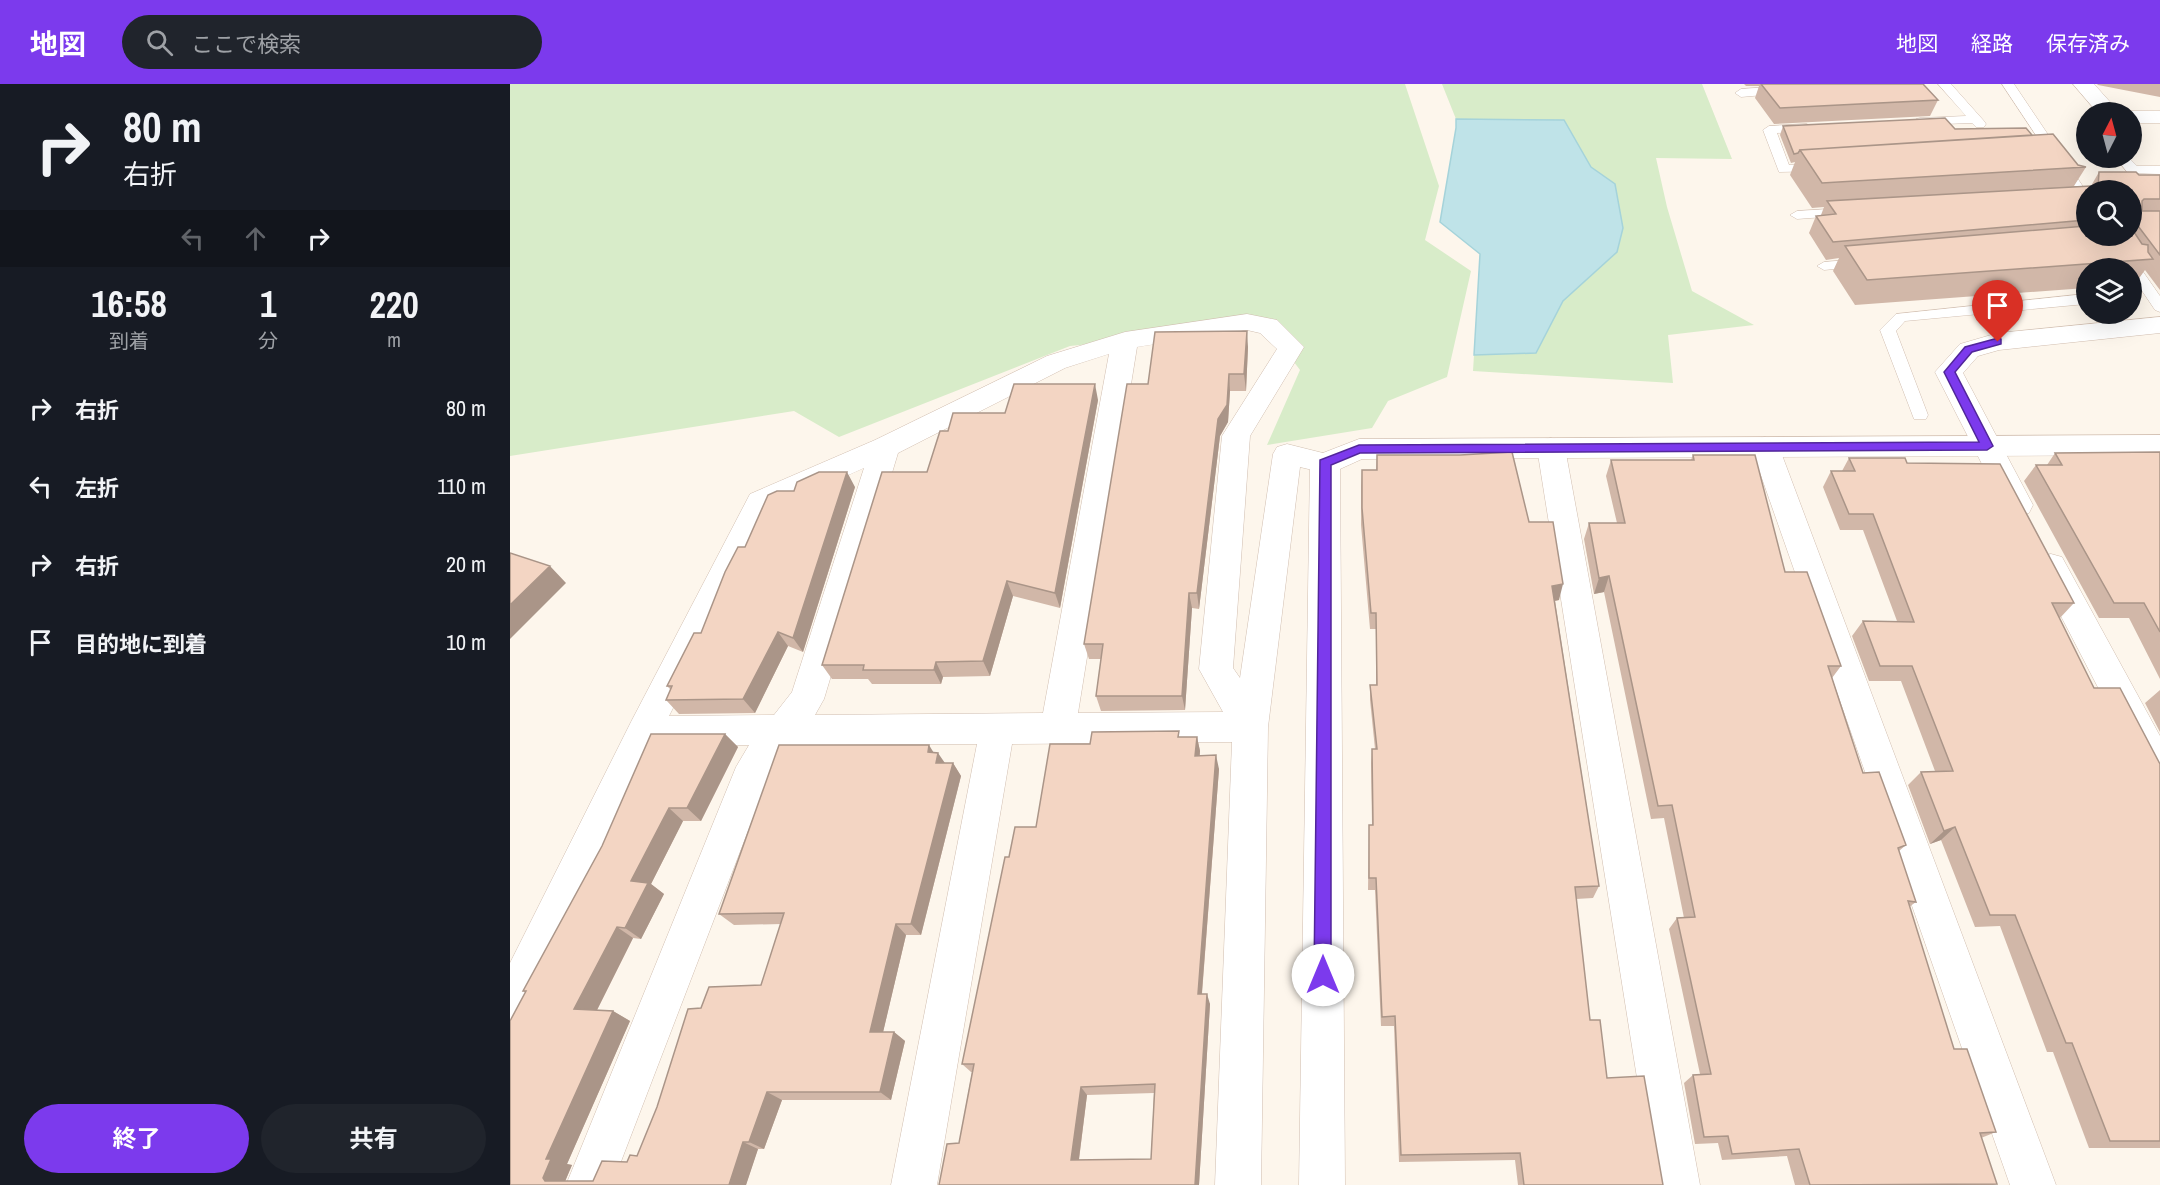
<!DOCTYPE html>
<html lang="ja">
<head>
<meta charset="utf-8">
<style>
  body { margin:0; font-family:"Archivo Narrow","Noto Sans JP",sans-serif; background:#20242c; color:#f1f3f6; height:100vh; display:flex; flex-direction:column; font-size:22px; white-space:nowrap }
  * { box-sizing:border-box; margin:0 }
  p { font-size:20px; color:#9ea1a6 }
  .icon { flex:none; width:33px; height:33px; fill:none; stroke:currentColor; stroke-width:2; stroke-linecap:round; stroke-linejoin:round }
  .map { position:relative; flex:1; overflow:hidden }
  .side { display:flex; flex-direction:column; background:#171b24; width:510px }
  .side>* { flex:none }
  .top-card { background:#171b24; color:#f1f3f6; overflow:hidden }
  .needle { width:39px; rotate:6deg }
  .fabs { position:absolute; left:1566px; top:18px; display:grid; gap:12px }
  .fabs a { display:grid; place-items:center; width:66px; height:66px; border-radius:50%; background:#171b24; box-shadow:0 6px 24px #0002; font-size:30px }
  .pin { position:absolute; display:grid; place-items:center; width:51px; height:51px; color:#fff; margin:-62px -26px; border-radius:50% 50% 50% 0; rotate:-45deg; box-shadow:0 0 6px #0007 }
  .pin .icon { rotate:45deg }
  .me { position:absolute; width:66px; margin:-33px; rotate:0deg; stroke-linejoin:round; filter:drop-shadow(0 0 4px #0008) }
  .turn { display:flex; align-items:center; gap:21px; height:126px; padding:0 24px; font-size:27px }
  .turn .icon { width:78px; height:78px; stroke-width:2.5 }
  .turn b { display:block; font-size:42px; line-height:51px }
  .lanes { display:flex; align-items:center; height:57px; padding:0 24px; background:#0003; justify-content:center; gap:30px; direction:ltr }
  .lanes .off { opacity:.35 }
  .eta { display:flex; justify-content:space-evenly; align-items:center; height:102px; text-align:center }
  .eta b { font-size:36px; font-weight:700; line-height:42px }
  .primary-button { display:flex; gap:12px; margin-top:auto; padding:12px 24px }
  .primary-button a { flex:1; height:69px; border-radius:36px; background:#7c3aed; color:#fff; font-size:24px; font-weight:700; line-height:69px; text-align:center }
  .primary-button a+a { background:#20242c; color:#f1f3f6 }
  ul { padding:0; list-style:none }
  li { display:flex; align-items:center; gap:18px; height:78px; padding:0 24px }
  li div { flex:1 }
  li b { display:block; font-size:22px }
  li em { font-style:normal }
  header { display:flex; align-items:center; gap:36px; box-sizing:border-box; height:84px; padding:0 30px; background:#7c3aed; color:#fff }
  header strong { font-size:28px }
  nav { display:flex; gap:33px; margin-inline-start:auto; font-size:21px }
  .search { width:420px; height:54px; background:#20242c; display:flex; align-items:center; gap:15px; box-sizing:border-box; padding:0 21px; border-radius:33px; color:#9ea1a6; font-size:22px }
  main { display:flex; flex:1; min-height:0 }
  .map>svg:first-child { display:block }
  .green { fill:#d8ecc9 }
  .water { fill:#bfe3e8; stroke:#a5d3da; stroke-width:1.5 }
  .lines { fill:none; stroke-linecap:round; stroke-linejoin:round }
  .service-casing { stroke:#d1beb0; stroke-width:1 }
  .minor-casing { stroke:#d1beb0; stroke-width:1 }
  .tertiary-casing { stroke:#d1beb0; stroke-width:1 }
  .service { fill:#fff; fill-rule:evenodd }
  .minor { fill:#fff; fill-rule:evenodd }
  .tertiary { fill:#fff; fill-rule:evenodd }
  .wall { fill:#d1b7a8; fill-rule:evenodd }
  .shaded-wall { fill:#aa9588 }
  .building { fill:#f3d5c3; stroke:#aa9588; stroke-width:1.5; fill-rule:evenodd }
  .route { fill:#7c3aed; stroke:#51269a; stroke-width:1.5 }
</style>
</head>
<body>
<header>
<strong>地図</strong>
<div class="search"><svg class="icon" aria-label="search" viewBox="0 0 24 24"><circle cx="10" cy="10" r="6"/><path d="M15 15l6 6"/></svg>ここで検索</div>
<nav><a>地図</a><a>経路</a><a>保存済み</a></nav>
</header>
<main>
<section class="side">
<div class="top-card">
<div class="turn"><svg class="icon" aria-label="right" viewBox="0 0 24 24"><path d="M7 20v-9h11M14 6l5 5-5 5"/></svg><div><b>80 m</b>右折</div></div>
<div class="lanes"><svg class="icon off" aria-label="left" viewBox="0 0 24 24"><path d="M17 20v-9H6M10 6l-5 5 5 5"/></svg><svg class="icon off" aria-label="ahead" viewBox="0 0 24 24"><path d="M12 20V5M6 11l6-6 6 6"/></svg><svg class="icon" aria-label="right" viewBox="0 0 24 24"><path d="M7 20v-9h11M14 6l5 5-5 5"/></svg></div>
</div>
<div class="eta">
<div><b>16:58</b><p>到着</p></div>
<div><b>1</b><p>分</p></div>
<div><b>220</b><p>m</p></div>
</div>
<ul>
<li><svg class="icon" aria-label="right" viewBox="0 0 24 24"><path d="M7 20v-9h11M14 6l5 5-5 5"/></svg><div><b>右折</b></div><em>80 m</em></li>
<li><svg class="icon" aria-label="left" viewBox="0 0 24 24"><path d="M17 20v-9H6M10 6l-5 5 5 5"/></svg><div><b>左折</b></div><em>110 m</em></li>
<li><svg class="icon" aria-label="right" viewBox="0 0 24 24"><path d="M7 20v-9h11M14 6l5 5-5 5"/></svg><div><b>右折</b></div><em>20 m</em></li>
<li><svg class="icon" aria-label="arrive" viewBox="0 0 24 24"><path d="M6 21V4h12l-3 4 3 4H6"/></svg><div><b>目的地に到着</b></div><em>10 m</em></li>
</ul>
<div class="primary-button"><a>終了</a><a>共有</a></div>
</section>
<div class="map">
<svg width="1650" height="1101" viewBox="0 0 1650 1101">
  <rect width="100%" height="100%" fill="#fdf6ec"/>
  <!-- green -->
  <path class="green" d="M 0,0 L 895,0 L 929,102 L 915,156 L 961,187 L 937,293 L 878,317 L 862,344 L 757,361 L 790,286 L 757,242 L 560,262 L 329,353 L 284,327 L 0,372 Z
    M 932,0 L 1192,0 L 1222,75 L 1146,74 L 1157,123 L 1182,207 L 1244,241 L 1158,251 L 1163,299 L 963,287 L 964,271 L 1026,269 L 1053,217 L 1107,168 L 1105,100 L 1081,83 L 1054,37 L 946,35 Z"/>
  <!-- water -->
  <path class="water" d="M 946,35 L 1054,36 L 1081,83 L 1105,100 L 1113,144 L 1107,168 L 1053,217 L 1026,269 L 964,271 L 970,170 L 930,138 L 946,44 Z"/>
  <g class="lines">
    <defs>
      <path id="service" d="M 1428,0 L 1441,0 L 1474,37 L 1476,40 L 1474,43 L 1466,43 L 1462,39 L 1406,41 L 1404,38 L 1406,35 L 1410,34 L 1456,32 Z
        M 1492,0 L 1504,0 L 1576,107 L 1576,120 L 1571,119 Z
        M 1273,2 L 1277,3 L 1277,9 L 1231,13 L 1225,9 L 1231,5 Z
        M 1297,40 L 1303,44 L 1301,47 L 1267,49 L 1279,81 L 1309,79 L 1316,83 L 1309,87 L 1269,88 L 1253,46 L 1259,42 Z
        M 1606,74 L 1619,74 L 1627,82 L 1650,82 L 1650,90 L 1618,89 Z
        M 1336,124 L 1343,128 L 1341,131 L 1287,135 L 1280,131 L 1287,127 Z
        M 1594,152 L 1608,152 L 1650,212 L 1650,228 L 1645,226 L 1622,192 L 1622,184 L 1616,184 Z
        M 1351,175 L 1358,179 L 1356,182 L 1314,186 L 1307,182 L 1314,178 Z
        M 1576,210 L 1576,220 L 1395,237 L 1386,247 L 1418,331 L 1416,335 L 1404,335 L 1370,246 L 1386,230 Z"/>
      <path id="minor" d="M 1563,0 L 1584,0 L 1609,28 L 1587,28 Z
        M 1622,27 L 1650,27 L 1650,39 L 1622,39 L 1622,28 L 1614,28 Z
        M 737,230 L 767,236 L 794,263 L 740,352 L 723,584 L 730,594 L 763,370 L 767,363 L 777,360 L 825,372 L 830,379 L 825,386 L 815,389 L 790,383 L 758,643 L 751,1101 L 705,1101 L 722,658 L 502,660 L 427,1101 L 381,1101 L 467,660 L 282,661 L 259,692 L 102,1101 L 56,1101 L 226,683 L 239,661 L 144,662 L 15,938 L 0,944 L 0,879 L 122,636 L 240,410 L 365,356 L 537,272 L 615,248 ZM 737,246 L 750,249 L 767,265 L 712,352 L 689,585 L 713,628 L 568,629 L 627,263 ZM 599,270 L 533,629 L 305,631 L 314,615 L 388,369 L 555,284 ZM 354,384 L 282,608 L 264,631 L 159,632 L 262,426 Z
        M 1650,233 L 1650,249 L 1489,266 L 1468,272 L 1453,289 L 1523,421 L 1519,429 L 1508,432 L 1497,429 L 1425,288 L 1450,260 L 1488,249 Z
        M 1255,353 L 1265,356 L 1269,363 L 1546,1101 L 1500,1101 L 1241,363 L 1245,356 Z
        M 1041,354 L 1051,357 L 1055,364 L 1190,1101 L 1144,1101 L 1027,364 L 1031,357 Z
        M 1541,470 L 1552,473 L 1650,652 L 1650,703 L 1637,698 L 1525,482 L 1530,473 Z"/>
      <path id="tertiary" d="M 1650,351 L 1650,371 L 852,375 L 830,385 L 835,1101 L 789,1101 L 800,379 L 805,372 L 849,355 Z"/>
    </defs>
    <!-- service casing -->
    <use href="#service" class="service-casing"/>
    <!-- minor casing -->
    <use href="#minor" class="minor-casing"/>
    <!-- tertiary casing -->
    <use href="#tertiary" class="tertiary-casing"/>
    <!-- service -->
    <use href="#service" class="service"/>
    <!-- minor -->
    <use href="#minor" class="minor"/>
    <!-- tertiary -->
    <use href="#tertiary" class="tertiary"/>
  </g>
  <!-- wall -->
  <path class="wall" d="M 1234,0 L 1413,0 L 1428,16 L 1420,32 L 1264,40 L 1245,14 L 1249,2 L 1236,2 Z
    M 1587,0 L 1650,0 L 1650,13 L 1588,1 Z
    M 1273,42 L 1445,45 L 1522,51 L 1568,81 L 1576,83 L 1564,102 L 1581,102 L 1589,88 L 1629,91 L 1650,91 L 1650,206 L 1635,186 L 1625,200 L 1622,201 L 1622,184 L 1576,184 L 1576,204 L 1345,221 L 1323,187 L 1329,174 L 1316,176 L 1299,149 L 1306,132 L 1311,131 L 1314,123 L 1302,124 L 1280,91 L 1285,78 L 1281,79 L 1270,51 ZM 1576,106 L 1622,106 L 1622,152 L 1576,152 Z
    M 738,263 L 736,307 L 720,307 L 718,338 L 710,352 L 689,525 L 682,524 L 675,626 L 591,627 L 586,612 L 591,575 L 579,575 L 574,560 L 638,300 Z
    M 588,316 L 550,524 L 503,512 L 480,592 L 433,593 L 431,600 L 362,600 L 358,595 L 322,595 L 312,581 L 417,388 L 438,347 L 495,329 Z
    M 1650,368 L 1650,595 L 1619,534 L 1589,534 L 1514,397 L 1526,381 L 1537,381 L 1545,369 Z
    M 867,371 L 1019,438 L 1049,516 L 1045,517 L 1089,802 L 1083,814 L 1066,815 L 1080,936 L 1097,994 L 1153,1101 L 1008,1101 L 1005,1076 L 889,1078 L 884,942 L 871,942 L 865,806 L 858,806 L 859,741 L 862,741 L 861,679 L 862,665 L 865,665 L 860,616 L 860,601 L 866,601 L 866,545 L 860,545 L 851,441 L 851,402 L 852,386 L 866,386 Z
    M 1183,371 L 1275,488 L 1331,582 L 1322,594 L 1353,689 L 1396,761 L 1389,767 L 1406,818 L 1399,823 L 1444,965 L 1486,1048 L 1471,1054 L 1487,1100 L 1483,1101 L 1285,1101 L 1277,1072 L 1212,1076 L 1208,1059 L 1185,1060 L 1174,999 L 1183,991 L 1190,990 L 1159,845 L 1167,834 L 1174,834 L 1154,734 L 1141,735 L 1094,508 L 1084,510 L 1074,455 L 1079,439 L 1107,439 L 1096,392 L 1101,376 L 1181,376 Z
    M 1339,374 L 1397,379 L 1564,519 L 1549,535 L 1584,604 L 1650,680 L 1650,1064 L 1579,1064 L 1543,968 L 1537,968 L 1490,842 L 1465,843 L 1431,756 L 1420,760 L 1398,701 L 1411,688 L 1425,687 L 1391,597 L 1359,597 L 1342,552 L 1353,537 L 1387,537 L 1353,446 L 1330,446 L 1313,403 L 1321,387 L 1332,387 Z
    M 345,403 L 293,568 L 278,562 L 245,629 L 169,630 L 156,616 L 161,606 L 157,602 L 284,407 Z
    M 1650,606 L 1650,648 L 1635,619 Z
    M 215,650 L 228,663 L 191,737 L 173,737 L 141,800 L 154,810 L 131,855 L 123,854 L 87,926 L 103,927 L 120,937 L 57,1080 L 62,1081 L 55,1097 L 83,1097 L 127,1072 L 191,924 L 251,901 L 271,840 L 224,841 L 209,830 L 424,669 L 434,679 L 443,679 L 451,692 L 411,851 L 396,851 L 373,948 L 384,948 L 395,957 L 381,1016 L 272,1016 L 254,1065 L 248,1065 L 236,1101 L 0,1101 L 15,908 L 13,907 Z
    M 670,653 L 687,653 L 690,667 L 690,671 L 709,685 L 692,910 L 700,920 L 689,1101 L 449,1059 L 462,988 L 461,988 L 452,980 L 499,773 L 526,743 L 580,660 ZM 644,1009 L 641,1075 L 569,1076 L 577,1011 Z"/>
  <!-- shaded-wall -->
  <path class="shaded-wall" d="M 737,247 L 738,263 L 736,307 L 734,290 Z
    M 719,290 L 720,307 L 718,338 L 710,352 L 689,525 L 687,509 L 708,335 Z
    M 585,300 L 588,316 L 550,524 L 545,509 Z
    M 337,388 L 345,403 L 293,568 L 283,554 Z
    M 40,482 L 56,499 L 0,555 L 0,521 Z
    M 1099,492 L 1094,508 L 1084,510 L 1089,494 Z
    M 497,497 L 503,512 L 480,592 L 473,577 Z
    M 1053,500 L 1049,516 L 1038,518 L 1042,502 Z
    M 679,509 L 682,524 L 675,626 L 672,612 Z
    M 268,548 L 278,562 L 245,629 L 233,615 Z
    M 426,578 L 433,593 L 431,600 L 424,586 Z
    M 215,650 L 228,663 L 191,737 L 177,724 Z
    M 687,653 L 690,667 L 688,685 L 685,672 Z
    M 419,661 L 427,674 L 428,669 L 437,682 L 434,692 L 418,668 Z
    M 706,671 L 709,685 L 691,920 L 688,910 Z
    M 443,679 L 451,692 L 411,851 L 401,840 Z
    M 159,724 L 173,737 L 141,800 L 154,810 L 131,855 L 115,844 L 121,797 Z
    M 1445,743 L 1431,756 L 1420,760 L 1434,747 Z
    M 386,840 L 396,851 L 371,957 L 360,948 Z
    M 107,843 L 123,854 L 83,934 L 64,925 Z
    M 697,910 L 700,920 L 689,1101 L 685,1101 Z
    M 103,927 L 120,937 L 57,1080 L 62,1081 L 54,1100 L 35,1097 L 33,1094 L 36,1075 Z
    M 384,948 L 395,957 L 381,1016 L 370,1008 Z
    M 571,1003 L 577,1011 L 568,1082 L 561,1076 Z
    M 257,1008 L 272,1016 L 254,1065 L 239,1058 Z
    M 233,1058 L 248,1065 L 236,1101 L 219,1101 Z"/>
  <!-- building -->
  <path class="building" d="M 1251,0 L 1413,0 L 1428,16 L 1270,24 Z
    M 1435,34 L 1445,45 L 1516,44 L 1522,51 L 1290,66 L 1288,69 L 1284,70 L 1273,42 Z
    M 1543,50 L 1568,81 L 1576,83 L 1312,99 L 1290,66 Z
    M 1589,88 L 1626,88 L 1629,91 L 1650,91 L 1650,115 L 1634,115 L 1632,117 L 1632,127 L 1650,127 L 1650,171 L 1622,134 L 1622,106 L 1576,106 L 1576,136 L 1323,158 L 1306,132 L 1326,130 L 1317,117 L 1581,102 L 1588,104 Z
    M 1576,142 L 1576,152 L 1622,152 L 1622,145 L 1632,160 L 1638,161 L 1638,168 L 1643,175 L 1357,196 L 1335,162 Z
    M 737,247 L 734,290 L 719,290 L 717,321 L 708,335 L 687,509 L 679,509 L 672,612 L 586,612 L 593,560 L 574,560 L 617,300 L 638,300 L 645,248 Z
    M 504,300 L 585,300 L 545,509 L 497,497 L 473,577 L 426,578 L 424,586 L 353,586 L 354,581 L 312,581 L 372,388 L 417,388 L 430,347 L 438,347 L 443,329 L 495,329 Z
    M 1002,368 L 1019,438 L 1043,438 L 1053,500 L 1042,502 L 1089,802 L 1065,803 L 1080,936 L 1090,936 L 1097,994 L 1134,992 L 1153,1101 L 1014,1101 L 1010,1069 L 891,1071 L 885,932 L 872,933 L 866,794 L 859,794 L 859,741 L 863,741 L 862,665 L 867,665 L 860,601 L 867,601 L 866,529 L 861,529 L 852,424 L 852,386 L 867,386 L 867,371 L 950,371 Z
    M 1650,368 L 1650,548 L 1634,519 L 1604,519 L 1526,381 L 1552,381 L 1545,369 Z
    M 1183,371 L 1245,371 L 1275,488 L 1297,488 L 1331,582 L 1318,582 L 1353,689 L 1369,688 L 1396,761 L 1388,764 L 1406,818 L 1398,817 L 1444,965 L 1457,965 L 1486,1048 L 1470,1049 L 1487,1100 L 1300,1101 L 1289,1065 L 1222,1070 L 1218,1052 L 1194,1053 L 1183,991 L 1201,990 L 1167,834 L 1185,833 L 1162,721 L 1148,722 L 1099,492 L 1089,494 L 1079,439 L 1115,439 L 1101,376 L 1184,376 Z
    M 1339,374 L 1395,374 L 1397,379 L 1490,380 L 1564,519 L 1542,519 L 1584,604 L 1610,604 L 1650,680 L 1650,1057 L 1600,1057 L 1562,959 L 1556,959 L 1505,831 L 1480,831 L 1445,743 L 1434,747 L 1411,688 L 1443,687 L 1402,582 L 1370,582 L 1353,537 L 1404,538 L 1363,430 L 1339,430 L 1321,387 L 1345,387 Z
    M 309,388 L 337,388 L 283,554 L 268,548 L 233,615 L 156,616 L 162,602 L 157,602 L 184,549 L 191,549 L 215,488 L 228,463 L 235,463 L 258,411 L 267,407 L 284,407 L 287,398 Z
    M 0,469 L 40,482 L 0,521 Z
    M 669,647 L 668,653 L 687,653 L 685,672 L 706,671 L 688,910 L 697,910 L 685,1101 L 429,1101 L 437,1060 L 449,1059 L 464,980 L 452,980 L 495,773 L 499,773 L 505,743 L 526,743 L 540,660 L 580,660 L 582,648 ZM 645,1000 L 641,1075 L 561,1076 L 571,1003 Z
    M 141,650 L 215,650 L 177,724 L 159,724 L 121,797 L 138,799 L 115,844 L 107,843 L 64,925 L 103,927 L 36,1075 L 41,1075 L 33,1094 L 35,1097 L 83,1097 L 92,1077 L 117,1078 L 120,1071 L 127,1072 L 147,1023 L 178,925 L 191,924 L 199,903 L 251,901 L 274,829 L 209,830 L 269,661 L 419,661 L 418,668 L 428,669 L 426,679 L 443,679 L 401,840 L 386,840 L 360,948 L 384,948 L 370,1008 L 257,1008 L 239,1058 L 233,1058 L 219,1101 L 0,1101 L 0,937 L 16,907 L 13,907 L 92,762 Z"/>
  <!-- route -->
  <path class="route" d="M 1488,254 L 1491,255 L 1491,260 L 1462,268 L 1445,288 L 1483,362 L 1477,366 L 850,369 L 821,381 L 821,891 L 819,897 L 813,900 L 807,897 L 804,891 L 810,376 L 849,361 L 1469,358 L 1434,288 L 1455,263 Z"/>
</svg>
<div class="fabs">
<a><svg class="needle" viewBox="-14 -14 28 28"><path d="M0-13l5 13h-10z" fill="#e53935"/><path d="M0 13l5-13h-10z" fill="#9ea1a6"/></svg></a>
<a><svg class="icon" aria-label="search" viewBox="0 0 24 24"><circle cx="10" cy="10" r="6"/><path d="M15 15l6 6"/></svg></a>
<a><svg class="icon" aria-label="layers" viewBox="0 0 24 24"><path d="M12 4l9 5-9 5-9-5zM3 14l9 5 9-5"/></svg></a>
</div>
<div class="pin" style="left:1488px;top:258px;background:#d93025"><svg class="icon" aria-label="arrive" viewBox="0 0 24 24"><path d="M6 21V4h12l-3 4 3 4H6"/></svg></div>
<svg class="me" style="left:813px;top:891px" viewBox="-20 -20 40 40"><circle r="19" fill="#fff"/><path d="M0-13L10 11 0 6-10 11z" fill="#7c3aed"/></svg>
</div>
</main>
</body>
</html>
